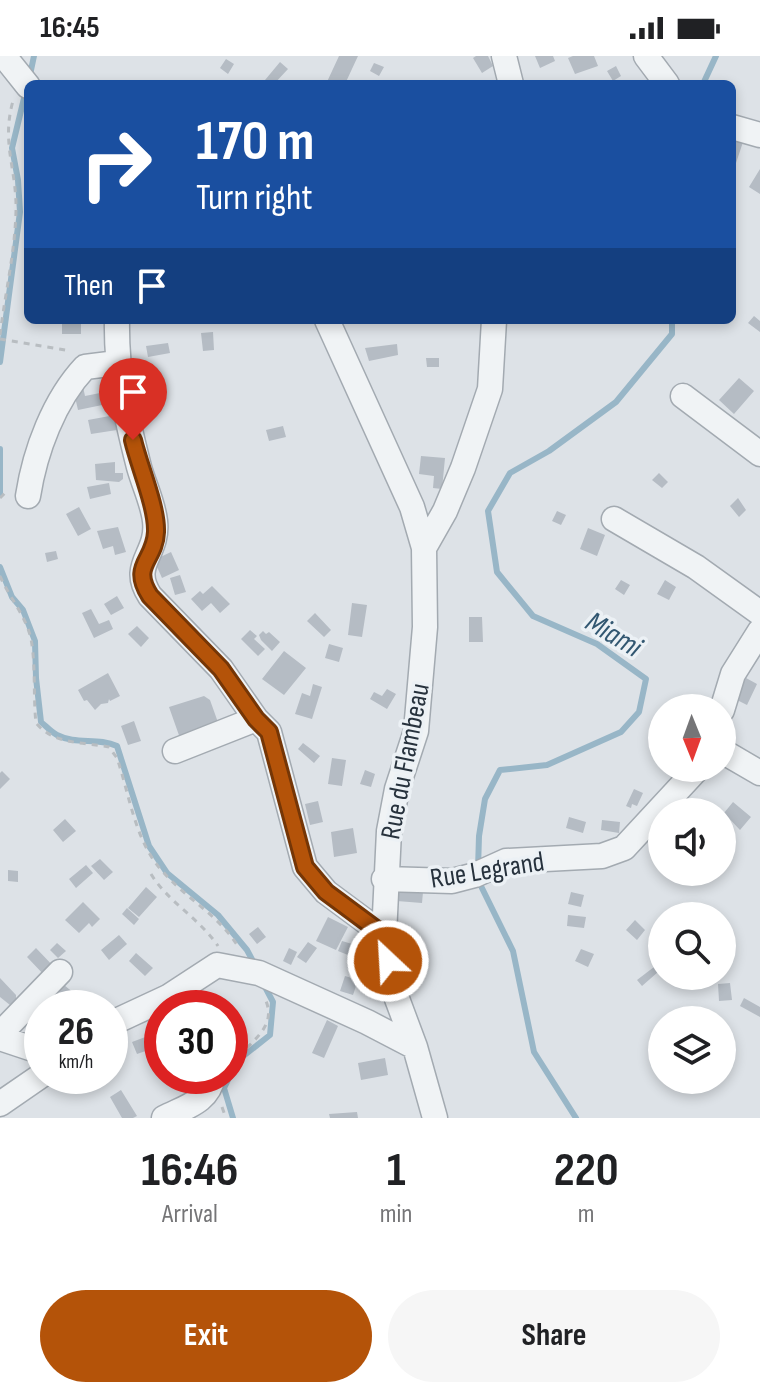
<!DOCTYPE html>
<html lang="en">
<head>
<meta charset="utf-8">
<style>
  body { margin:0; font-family:"Sofia Sans Condensed",sans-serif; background:#f6f6f6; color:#202124; height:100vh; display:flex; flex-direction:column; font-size:30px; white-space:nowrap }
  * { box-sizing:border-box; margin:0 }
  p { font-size:26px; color:#757577 }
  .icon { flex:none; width:44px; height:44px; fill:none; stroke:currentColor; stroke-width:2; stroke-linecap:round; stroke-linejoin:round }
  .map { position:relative; height:1062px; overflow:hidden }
  .side { display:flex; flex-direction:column; background:#fff; flex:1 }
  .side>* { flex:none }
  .hud { position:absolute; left:24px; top:24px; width:712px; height:244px; border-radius:12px; box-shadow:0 4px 12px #0003; background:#1a4fa0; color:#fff; overflow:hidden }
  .needle { width:52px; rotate:179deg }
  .controls { position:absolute; left:648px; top:638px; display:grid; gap:16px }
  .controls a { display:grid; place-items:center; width:88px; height:88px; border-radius:50%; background:#fff; box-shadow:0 4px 12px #0003; font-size:40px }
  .speed { position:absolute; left:24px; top:934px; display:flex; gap:16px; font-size:40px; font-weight:700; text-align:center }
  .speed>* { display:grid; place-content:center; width:104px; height:104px; border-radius:50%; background:#fff; box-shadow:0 4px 12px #0003; line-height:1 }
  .speed small { font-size:20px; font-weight:400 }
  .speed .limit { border:12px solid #d22; background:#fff; color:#111 }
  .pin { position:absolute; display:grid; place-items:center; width:68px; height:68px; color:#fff; margin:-82px -34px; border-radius:50% 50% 50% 0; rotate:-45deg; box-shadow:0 0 8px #0007 }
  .pin .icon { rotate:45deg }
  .me { position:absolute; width:88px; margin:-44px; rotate:335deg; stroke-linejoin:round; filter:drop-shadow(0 0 6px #0008) }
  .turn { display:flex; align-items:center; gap:28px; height:168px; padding:0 40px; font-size:36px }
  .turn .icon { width:104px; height:104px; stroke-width:2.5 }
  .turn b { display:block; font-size:56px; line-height:68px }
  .then { display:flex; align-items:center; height:76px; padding:0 40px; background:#0003; gap:16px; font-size:30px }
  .eta { display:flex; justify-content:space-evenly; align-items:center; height:136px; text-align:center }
  .eta b { font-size:48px; font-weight:700; line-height:56px }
  .button { display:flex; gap:16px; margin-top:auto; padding:16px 40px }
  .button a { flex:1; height:92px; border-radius:48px; background:#b45309; color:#fff; font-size:32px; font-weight:700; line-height:92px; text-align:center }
  .button a+a { background:#f6f6f6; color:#202124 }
  .status { display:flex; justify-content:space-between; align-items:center; height:56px; padding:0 40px; background:#fff; direction:ltr }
  .status svg { height:22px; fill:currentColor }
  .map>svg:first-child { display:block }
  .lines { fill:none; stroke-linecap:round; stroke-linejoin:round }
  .stream { stroke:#98b6c7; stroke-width:6 }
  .building { fill:#b5bcc4 }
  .minor-casing { stroke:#a3aab1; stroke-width:27 }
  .path { stroke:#b8bdc1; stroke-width:3; stroke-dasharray:6 6; stroke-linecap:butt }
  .minor { stroke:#f0f3f5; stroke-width:24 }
  .route-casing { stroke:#753606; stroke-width:20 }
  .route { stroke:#b45309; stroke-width:14 }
  .labels { text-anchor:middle; stroke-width:7; stroke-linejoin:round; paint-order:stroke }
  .street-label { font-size:28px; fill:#27323d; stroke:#ecf1f5 }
  .water-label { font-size:30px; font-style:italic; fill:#325771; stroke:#ecf1f5 }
</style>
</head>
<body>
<div class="status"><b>16:45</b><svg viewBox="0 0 49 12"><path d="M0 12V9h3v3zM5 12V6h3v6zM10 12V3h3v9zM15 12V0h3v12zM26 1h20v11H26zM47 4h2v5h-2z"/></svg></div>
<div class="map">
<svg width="760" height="1062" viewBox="0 0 760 1062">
  <rect width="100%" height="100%" fill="#dde2e7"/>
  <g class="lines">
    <!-- stream -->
    <path class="stream" d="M 30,19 L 34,0
      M 703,28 L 716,0
      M 0,306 L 20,156 L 18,124 L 12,92 L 26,34
      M 0,393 L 0,437
      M 0,511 L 12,541 L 23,554 L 35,585 L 36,622 L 41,666 C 46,670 51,676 57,679 C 76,689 98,681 117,690 L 149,790 L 167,817 L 218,859 L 247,894 L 255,909
      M 478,813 L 479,780 L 485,743 L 500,714 L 547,709 L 621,676 L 639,656 L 646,623 L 597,588 L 533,560 L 497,516 L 488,455 L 510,417 L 549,395 L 616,346 L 672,278 L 672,264
      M 478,824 L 513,895 L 534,996 L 576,1062
      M 230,1020 L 237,1005 L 270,979 L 273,946 L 263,927
      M 230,1020 L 224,1032 L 233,1062"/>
  </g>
  <!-- building -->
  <path class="building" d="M 339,0 L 358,0 L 345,28 L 326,28 Z
    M 476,0 L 488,0 L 493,10 L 482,17 L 473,2 Z
    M 535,0 L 553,0 L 555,5 L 540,12 Z
    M 573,0 L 594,0 L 598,10 L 575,18 L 568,2 Z
    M 226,3 L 234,8 L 228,18 L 220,12 Z
    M 280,6 L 288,13 L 274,28 L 270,28 L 265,24 Z
    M 374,7 L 384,11 L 379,20 L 370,15 Z
    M 616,10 L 621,20 L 613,25 L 607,15 Z
    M 732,79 L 744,83 L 736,107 L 732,106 Z
    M 760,113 L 760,138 L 749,131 Z
    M 754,260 L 760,265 L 760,276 L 748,267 Z
    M 62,268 L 81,268 L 81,278 L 62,278 Z
    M 213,276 L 214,294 L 203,295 L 201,277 Z
    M 168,287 L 170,297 L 148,301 L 146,290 Z
    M 397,288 L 398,299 L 369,305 L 365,292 Z
    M 426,302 L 439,302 L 439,311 L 427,311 Z
    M 739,322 L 754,335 L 734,358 L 719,344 Z
    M 82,326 L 85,340 L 105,336 L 107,348 L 78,354 L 72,328 Z
    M 115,359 L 117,374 L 91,378 L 88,364 Z
    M 283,370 L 286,381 L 269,385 L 266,374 Z
    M 421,400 L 445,402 L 442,433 L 433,432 L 434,420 L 419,418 Z
    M 115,406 L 115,417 L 123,417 L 123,423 L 119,426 L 96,424 L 95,408 Z
    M 659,417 L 668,426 L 662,432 L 652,424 Z
    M 109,427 L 111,438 L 90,443 L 87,431 Z
    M 738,442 L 746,454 L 739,461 L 730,450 Z
    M 79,451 L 91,473 L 78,480 L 66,458 Z
    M 557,455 L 566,459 L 561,469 L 552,465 Z
    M 118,471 L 126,496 L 115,499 L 113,490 L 103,493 L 97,475 Z
    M 588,472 L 605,479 L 597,500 L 580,493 Z
    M 56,495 L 58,503 L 47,506 L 45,497 Z
    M 171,496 L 179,514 L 162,522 L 154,504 Z
    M 180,519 L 186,536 L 175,539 L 170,522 Z
    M 621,524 L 630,529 L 624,539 L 615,533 Z
    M 665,524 L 676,531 L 669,544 L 657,538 Z
    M 212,530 L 230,548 L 220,557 L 211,547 L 202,555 L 191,543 L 200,535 L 203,538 Z
    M 117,540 L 124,552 L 111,559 L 104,548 Z
    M 352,547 L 367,549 L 362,581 L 348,579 Z
    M 91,553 L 99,568 L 109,564 L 113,573 L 94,582 L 82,557 Z
    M 315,557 L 331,574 L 324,581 L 307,565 Z
    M 469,561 L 482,561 L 483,586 L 469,586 Z
    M 137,570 L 149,582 L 141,591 L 128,578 Z
    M 250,574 L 257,580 L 254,583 L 265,593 L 258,600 L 241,583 Z
    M 263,575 L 266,578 L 269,576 L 280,586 L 272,595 L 261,584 L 259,579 Z
    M 329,588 L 343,592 L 339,606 L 325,602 Z
    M 284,595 L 306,612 L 284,639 L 262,623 Z
    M 108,617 L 120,640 L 110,645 L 109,643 L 108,647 L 101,648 L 95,654 L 87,644 L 84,645 L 78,634 Z
    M 746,622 L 757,628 L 747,649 L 735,643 Z
    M 313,628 L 322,631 L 312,663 L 295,658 L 302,637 L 310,640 Z
    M 387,633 L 396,638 L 387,653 L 370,643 L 374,636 L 382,640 Z
    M 204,640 L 210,644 L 220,672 L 181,685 L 169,651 Z
    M 134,665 L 141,685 L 128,689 L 121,670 Z
    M 303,687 L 320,700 L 314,707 L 298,693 Z
    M 332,702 L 346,704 L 342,730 L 328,728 Z
    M 365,714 L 375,718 L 371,731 L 360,728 Z
    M 2,715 L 10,723 L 0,733 L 0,717 Z
    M 634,733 L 643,737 L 637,750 L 632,748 L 631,752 L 626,750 Z
    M 318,745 L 323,766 L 310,769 L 305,748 Z
    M 733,746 L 751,761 L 740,774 L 724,757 Z
    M 569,761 L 586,766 L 583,777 L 566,772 Z
    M 65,763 L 76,775 L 63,786 L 53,774 Z
    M 602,764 L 620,766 L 619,777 L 601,774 Z
    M 353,772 L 357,797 L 334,801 L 331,776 Z
    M 100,803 L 113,816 L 104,824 L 91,810 Z
    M 86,809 L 93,817 L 76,832 L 69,823 Z
    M 8,814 L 18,815 L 18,826 L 8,825 Z
    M 146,831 L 157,841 L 139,861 L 128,852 Z
    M 398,834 L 423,836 L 422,847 L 397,845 Z
    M 571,836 L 584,839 L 581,851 L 568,848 Z
    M 83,846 L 100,863 L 92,871 L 89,867 L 79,877 L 65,864 Z
    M 127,852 L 139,863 L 134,869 L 122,858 Z
    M 568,859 L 586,861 L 584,872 L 567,870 Z
    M 328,861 L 348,871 L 336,894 L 316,885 Z
    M 635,864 L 645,874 L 637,884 L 626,874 Z
    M 258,871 L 266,881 L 257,888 L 249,878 Z
    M 119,879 L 127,888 L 109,904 L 101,894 Z
    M 342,885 L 352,888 L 348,899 L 338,895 Z
    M 308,886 L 317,892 L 306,907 L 297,901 Z
    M 57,887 L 66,895 L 58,902 L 50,894 Z
    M 36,892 L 56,913 L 46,921 L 27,901 Z
    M 289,892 L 297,896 L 291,909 L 283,905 Z
    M 581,893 L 594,898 L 588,911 L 575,905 Z
    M 136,897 L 153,912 L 145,920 L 129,905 Z
    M 654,911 L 658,916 L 642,930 L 637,924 Z
    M 345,920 L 358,924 L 353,939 L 340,935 Z
    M 0,922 L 16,939 L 16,944 L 10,949 L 0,941 Z
    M 730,927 L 732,944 L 719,945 L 718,928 Z
    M 64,929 L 85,946 L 82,952 L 52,952 L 47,947 Z
    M 744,942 L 760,951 L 760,961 L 740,950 Z
    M 327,964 L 338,970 L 324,1002 L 312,997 Z
    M 156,977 L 160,990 L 137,998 L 132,986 Z
    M 385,1002 L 388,1019 L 361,1024 L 358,1007 Z
    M 121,1034 L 137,1060 L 133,1062 L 122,1062 L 110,1041 Z
    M 357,1056 L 358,1062 L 330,1062 L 329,1058 Z"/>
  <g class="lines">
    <defs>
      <path id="minor" d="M 4,0 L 28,30
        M 504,0 L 511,28
        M 646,0 L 667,28
        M 732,71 L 760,79
        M 117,264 C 116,317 126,360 139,411 C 144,429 153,447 155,465 C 159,499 129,508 150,540 L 221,613 L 256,663 L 269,676 L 305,811 L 326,836 L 384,879
        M 327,264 L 412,451 L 424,492 L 425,571 L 416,675 L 397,733 L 389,775 L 384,879 L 393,932 L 415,991 L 435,1062
        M 683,340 L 760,398
        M 28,440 C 35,395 54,344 85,311 L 117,307
        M 614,463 L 696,511 L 760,557
        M 424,492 L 445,455 L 463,412 L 490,333 L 494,264
        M 722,654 L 733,618 L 760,575
        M 175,695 L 256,663
        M 722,695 L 760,717
        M 384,823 L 452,825 L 475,819 L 506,805 L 602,800 L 624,792 L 698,712
        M 110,968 L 168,941 L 217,909 L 259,917 L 367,966 L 415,991
        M 0,978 L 60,916
        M 0,982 L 42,996
        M 0,1048 L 42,1019
        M 164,1062 C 185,1051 209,1046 213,1020"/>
    </defs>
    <!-- minor casing -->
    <use href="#minor" class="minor-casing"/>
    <!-- path -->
    <path class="path" d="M 0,279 C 5,238 15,196 16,155 C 17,114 1,87 13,45
      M 0,283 L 71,295
      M 0,442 L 6,436
      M 0,520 C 9,541 26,560 31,583 C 36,609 33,641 36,667 C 54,689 84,686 109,691 L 117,702 C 130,740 135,787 164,817 C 188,844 220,860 239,892
      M 151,818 C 168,846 199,862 218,890
      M 231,1010 C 244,989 278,974 266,945
      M 222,1051 L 226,1062"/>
    <!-- minor -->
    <use href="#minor" class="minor"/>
  </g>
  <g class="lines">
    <defs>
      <path id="route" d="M 133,384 C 139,410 157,451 156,476 C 155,505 130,509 150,540 L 221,613 L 256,663 L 269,676 L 305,811 L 326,836 L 384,879 L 388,905"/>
    </defs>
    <!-- route casing -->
    <use href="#route" class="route-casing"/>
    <!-- route -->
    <use href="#route" class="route"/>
  </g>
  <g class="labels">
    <!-- street labels -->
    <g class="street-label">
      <text transform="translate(404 705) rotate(-79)" y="10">Rue du Flambeau</text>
      <text transform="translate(487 813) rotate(-9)" y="10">Rue Legrand</text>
    </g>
    <!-- water labels -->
    <g class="water-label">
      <text transform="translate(614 578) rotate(31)" y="10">Miami</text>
    </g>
  </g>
</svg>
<div class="controls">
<a><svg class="needle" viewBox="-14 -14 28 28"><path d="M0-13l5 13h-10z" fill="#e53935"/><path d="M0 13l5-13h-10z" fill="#757577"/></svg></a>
<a><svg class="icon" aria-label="sound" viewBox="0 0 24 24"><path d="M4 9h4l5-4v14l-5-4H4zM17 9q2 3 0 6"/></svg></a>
<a><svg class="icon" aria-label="search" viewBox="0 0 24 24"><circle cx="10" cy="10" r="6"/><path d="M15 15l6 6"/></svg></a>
<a><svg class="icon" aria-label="layers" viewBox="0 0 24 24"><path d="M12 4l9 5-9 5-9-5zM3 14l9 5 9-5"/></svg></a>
</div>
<div class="speed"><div>26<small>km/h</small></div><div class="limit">30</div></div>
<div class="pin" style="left:133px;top:384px;background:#d93025"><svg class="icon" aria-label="arrive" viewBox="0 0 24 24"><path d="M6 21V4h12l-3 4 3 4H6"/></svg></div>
<svg class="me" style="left:388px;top:905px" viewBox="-20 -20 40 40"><circle r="17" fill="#b45309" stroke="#fff" stroke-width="3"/><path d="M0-11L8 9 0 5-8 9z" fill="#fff"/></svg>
<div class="hud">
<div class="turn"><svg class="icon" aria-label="right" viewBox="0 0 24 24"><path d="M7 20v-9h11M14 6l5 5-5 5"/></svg><div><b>170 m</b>Turn right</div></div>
<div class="then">Then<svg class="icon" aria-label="arrive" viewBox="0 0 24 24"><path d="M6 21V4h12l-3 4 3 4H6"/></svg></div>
</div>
</div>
<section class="side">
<div class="eta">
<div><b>16:46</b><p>Arrival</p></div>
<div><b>1</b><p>min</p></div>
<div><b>220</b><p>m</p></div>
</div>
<div class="button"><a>Exit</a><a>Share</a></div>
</section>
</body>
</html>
